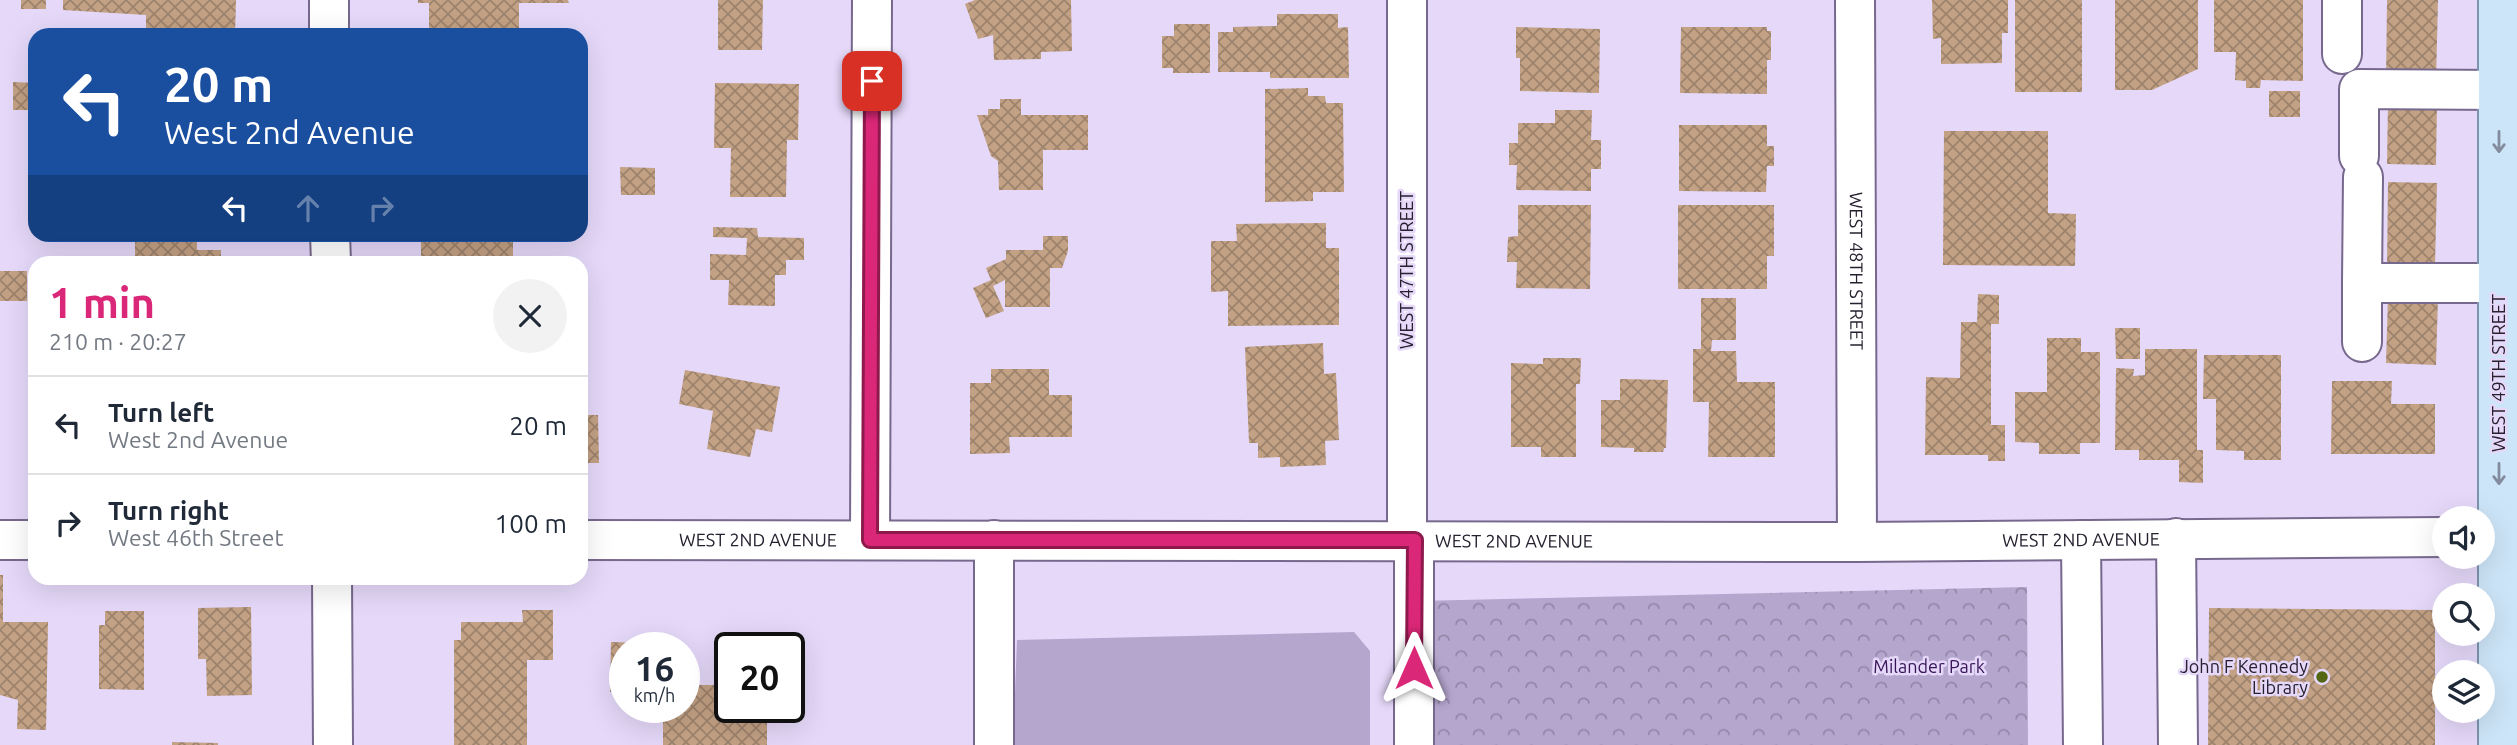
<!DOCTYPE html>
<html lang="en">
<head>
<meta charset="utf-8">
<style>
  body { margin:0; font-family:Ubuntu,sans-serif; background:#f2f2f3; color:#1f2937; height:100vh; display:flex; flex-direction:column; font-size:26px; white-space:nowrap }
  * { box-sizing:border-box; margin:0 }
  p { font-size:23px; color:#747a83 }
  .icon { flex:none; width:38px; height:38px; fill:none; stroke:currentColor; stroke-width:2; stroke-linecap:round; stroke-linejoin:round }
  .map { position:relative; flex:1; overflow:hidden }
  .sheet { position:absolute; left:28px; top:256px; width:560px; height:329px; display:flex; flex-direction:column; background:#fff; border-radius:21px; box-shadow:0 7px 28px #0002 }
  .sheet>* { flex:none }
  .banner { position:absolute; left:28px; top:28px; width:560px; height:214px; border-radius:21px; box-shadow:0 7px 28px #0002; background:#1a4fa0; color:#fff; overflow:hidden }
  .buttons { position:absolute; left:2432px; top:506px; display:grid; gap:14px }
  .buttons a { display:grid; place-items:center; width:63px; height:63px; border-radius:50%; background:#fff; box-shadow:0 7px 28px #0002; font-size:35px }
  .speed { position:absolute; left:609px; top:632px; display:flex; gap:14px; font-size:35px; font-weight:700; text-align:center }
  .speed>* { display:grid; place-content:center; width:91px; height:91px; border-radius:50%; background:#fff; box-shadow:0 7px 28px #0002; line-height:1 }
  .speed small { font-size:18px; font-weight:400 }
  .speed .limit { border:4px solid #111; border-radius:10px; background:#fff; color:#111 }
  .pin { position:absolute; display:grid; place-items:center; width:60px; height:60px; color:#fff; margin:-30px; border-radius:14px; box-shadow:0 4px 10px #0006 }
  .me { position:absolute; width:77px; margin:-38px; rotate:0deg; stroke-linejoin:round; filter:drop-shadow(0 0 5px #0008) }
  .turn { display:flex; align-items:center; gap:24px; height:147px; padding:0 21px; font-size:32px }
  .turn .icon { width:91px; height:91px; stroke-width:2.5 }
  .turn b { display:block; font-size:49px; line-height:60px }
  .lanes { display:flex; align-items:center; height:66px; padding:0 21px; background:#0003; justify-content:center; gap:35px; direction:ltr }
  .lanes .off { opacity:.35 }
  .round { display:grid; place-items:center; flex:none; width:74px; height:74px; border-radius:37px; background:#f2f2f3 }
  .summary { display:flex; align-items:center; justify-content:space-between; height:119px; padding:0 21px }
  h1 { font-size:42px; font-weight:700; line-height:52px; color:#db2777 }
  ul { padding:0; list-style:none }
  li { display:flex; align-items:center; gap:21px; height:98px; padding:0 21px; border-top:2px solid #e0e1e3 }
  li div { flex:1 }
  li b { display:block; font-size:26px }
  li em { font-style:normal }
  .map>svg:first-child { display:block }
  .green { fill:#b5a6ce }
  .park { fill:url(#park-crowns) }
  .building { fill:url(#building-cross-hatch) }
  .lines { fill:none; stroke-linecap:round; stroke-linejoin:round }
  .minor-casing { stroke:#77698d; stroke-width:42 }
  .major-casing { stroke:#7d95af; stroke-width:42 }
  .minor { stroke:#fff; stroke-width:38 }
  .major { stroke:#cde5f8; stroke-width:38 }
  .oneway { stroke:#828c9e }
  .route-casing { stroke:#8e194d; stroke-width:18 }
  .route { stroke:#db2777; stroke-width:12 }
  .poi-dot { fill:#546814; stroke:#e5d8f9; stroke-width:2.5 }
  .labels { text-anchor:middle; stroke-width:5; stroke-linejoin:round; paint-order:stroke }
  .street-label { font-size:18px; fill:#26202f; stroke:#e5d8f9 }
  .park-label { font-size:18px; fill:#371558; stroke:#e5d8f9 }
  .poi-label { font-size:18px; fill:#26202f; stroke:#e5d8f9; text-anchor:end }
</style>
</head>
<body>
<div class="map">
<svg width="2517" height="745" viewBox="0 0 2517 745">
  <defs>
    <pattern id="park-crowns" width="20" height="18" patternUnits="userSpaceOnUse" patternTransform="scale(1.75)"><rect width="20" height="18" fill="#b5a6ce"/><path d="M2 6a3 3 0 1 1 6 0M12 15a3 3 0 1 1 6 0" fill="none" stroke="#9387a8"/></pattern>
    <pattern id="building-cross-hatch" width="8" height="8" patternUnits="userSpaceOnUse" patternTransform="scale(1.75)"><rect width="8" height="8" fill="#c3a184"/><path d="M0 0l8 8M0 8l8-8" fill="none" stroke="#9e836c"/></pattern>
  </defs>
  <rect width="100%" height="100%" fill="#e5d8f9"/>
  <!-- green -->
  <path class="green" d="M 1354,632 L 1370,651 L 1370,745 L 1013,745 L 1017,640 Z"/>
  <!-- park -->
  <path class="park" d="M 2027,587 L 2028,745 L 1418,745 L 1417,601 Z"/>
  <!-- building -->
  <path class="building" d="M 21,0 L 46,0 L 46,9 L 21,9 Z
    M 63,0 L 236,0 L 235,35 L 217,30 L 217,35 L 146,35 L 146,15 L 63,10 Z
    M 418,0 L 568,0 L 569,3 L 519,3 L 519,35 L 450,35 L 450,30 L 429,30 L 429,3 L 418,3 Z
    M 718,0 L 763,0 L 762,50 L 718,50 Z
    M 975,0 L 1071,0 L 1072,51 L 1041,52 L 1041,59 L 994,60 L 993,35 L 978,39 L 965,4 Z
    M 1932,0 L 2008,0 L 2008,33 L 2002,33 L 2002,63 L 1941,64 L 1941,38 L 1933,39 Z
    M 2015,0 L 2082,0 L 2082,92 L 2015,92 Z
    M 2115,0 L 2198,0 L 2198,69 L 2152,90 L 2115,90 Z
    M 2214,0 L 2303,0 L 2303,81 L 2261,80 L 2260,88 L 2246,88 L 2246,81 L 2235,80 L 2236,52 L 2214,52 Z
    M 2387,0 L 2438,0 L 2436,81 L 2386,80 Z
    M 1277,14 L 1338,14 L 1338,28 L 1348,27 L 1349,78 L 1270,78 L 1270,72 L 1218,72 L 1218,32 L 1233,32 L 1233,27 L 1277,26 Z
    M 1174,24 L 1210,24 L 1210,73 L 1173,73 L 1173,68 L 1162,68 L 1162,36 L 1174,36 Z
    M 1516,27 L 1600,29 L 1599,93 L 1520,91 L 1520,58 L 1516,58 Z
    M 1681,27 L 1767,27 L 1767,31 L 1771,31 L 1771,60 L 1767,60 L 1767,94 L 1680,93 Z
    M 13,82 L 35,83 L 35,110 L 13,110 Z
    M 715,83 L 799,84 L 798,140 L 787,140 L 786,197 L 730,197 L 731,148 L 714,148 Z
    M 1308,88 L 1308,96 L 1325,96 L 1326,103 L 1343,103 L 1344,192 L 1313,192 L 1313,201 L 1265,202 L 1265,89 Z
    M 2269,91 L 2300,91 L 2300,117 L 2269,117 Z
    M 1000,99 L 1021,99 L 1021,115 L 1088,115 L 1088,150 L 1043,150 L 1043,190 L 999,190 L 998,161 L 991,156 L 977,115 L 988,115 L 988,109 L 1000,109 Z
    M 2388,102 L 2437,103 L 2436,165 L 2387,164 Z
    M 1555,110 L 1592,110 L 1591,140 L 1601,140 L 1601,169 L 1591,169 L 1591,191 L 1516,190 L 1517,165 L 1509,165 L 1509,143 L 1518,143 L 1518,123 L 1555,123 Z
    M 1679,125 L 1767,125 L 1767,146 L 1774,146 L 1774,166 L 1767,166 L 1766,192 L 1679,191 Z
    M 1944,131 L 2048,131 L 2048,213 L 2076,214 L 2075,266 L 1943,265 Z
    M 620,167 L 655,168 L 655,195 L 621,195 Z
    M 2388,182 L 2437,183 L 2435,266 L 2387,265 Z
    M 1518,205 L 1591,205 L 1590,289 L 1516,288 L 1517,262 L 1507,262 L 1508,237 L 1518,236 Z
    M 1678,205 L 1774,205 L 1774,256 L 1767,256 L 1767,289 L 1678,289 Z
    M 1326,223 L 1326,248 L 1339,248 L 1339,325 L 1228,326 L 1228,291 L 1211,292 L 1211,241 L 1237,241 L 1236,224 Z
    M 713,227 L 757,228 L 758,237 L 804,238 L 804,260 L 786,260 L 786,275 L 775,275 L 775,306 L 728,305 L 729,280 L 710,280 L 710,254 L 746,255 L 747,238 L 713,237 Z
    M 175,234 L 197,234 L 197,250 L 221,250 L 221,262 L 135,262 L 135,238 L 175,238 Z
    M 421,234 L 513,234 L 513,262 L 421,262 Z
    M 1043,236 L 1068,236 L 1068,251 L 1062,268 L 1050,268 L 1050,307 L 1005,307 L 1005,280 L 993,286 L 1004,311 L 986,318 L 973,288 L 991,280 L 986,268 L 1006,259 L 1006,250 L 1043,250 Z
    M 0,271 L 27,271 L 27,301 L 0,301 Z
    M 1978,294 L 1999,295 L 1999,324 L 1991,324 L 1991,425 L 2005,425 L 2005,461 L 1988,461 L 1988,455 L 1925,455 L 1926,377 L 1960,378 L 1961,322 L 1977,322 Z
    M 2388,296 L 2438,297 L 2436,365 L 2386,363 Z
    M 1701,298 L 1736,298 L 1736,340 L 1712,340 L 1711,351 L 1736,351 L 1737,382 L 1775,382 L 1775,457 L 1708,457 L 1709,402 L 1693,402 L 1693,349 L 1701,349 Z
    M 2115,328 L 2140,328 L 2140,359 L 2116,359 Z
    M 2047,338 L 2081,338 L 2081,352 L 2100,352 L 2100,443 L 2080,443 L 2080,454 L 2039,454 L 2039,443 L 2015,442 L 2015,392 L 2047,392 Z
    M 1323,343 L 1324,374 L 1336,373 L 1339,440 L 1325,441 L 1326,465 L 1280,467 L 1280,457 L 1258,458 L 1258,443 L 1249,443 L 1245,347 Z
    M 2145,349 L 2197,349 L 2197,450 L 2203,450 L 2203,483 L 2179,482 L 2179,460 L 2139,460 L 2139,450 L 2115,450 L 2116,368 L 2134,369 L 2133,376 L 2145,375 Z
    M 2204,355 L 2281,355 L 2281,460 L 2244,460 L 2244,451 L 2216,450 L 2216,399 L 2203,399 Z
    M 1543,358 L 1581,358 L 1580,384 L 1576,384 L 1576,457 L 1541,457 L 1541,447 L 1511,447 L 1511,363 L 1543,364 Z
    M 991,369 L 1049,369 L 1049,395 L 1072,395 L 1072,437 L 1009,437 L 1010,453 L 970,454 L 970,383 L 991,383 Z
    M 685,370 L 780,387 L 772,432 L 756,429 L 750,457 L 707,449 L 713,411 L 679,404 Z
    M 1620,379 L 1668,380 L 1666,448 L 1664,448 L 1663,452 L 1634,452 L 1634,448 L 1601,447 L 1601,400 L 1620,400 Z
    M 2332,381 L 2392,381 L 2391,404 L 2435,404 L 2435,454 L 2331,454 Z
    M 581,415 L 598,415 L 599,463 L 581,463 Z
    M 0,575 L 3,575 L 3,622 L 48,622 L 46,730 L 17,729 L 18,700 L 0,695 Z
    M 251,607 L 252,695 L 207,696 L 206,659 L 198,659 L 198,608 Z
    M 2209,608 L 2435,610 L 2435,745 L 2208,745 Z
    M 522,610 L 553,610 L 553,660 L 527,660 L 527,745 L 454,745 L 454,640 L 461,640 L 461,622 L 523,622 Z
    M 105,611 L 144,611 L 144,690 L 99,689 L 99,625 L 105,625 Z
    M 611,642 L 645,643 L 645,648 L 625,648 L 625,692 L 610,692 Z
    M 684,685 L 730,685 L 730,707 L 767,707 L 767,745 L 663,745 L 663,707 L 684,707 Z
    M 172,742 L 218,743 L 218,745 L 172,745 Z"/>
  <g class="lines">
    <defs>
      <g id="minor">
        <path d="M 329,0 L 329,35"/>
        <path d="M 1407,0 L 1407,540"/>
        <path id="s1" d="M 1855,0 L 1857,542"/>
        <path d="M 2342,54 L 2342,0"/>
        <path d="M 2359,156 L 2359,89 L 2499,90"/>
        <path d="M 330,234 L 331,262"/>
        <path d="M 2362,283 L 2363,177"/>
        <path d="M 2362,342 L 2362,283 L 2499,283"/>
        <path d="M 2176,538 L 2178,745"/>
        <path d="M 0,540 L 35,540"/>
        <path id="s2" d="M 581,540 L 1857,542 L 2445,537"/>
        <path d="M 870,540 L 872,0"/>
        <path d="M 2081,540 L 2083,745"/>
        <path d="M 332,578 L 333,745"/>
        <path d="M 994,745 L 994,540"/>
        <path d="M 1414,745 L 1414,540"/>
      </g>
      <path id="major" d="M 2498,745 L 2498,0"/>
    </defs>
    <!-- minor casing -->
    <use href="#minor" class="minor-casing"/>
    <!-- major casing -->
    <use href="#major" class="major-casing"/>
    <!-- minor -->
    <use href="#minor" class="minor"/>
    <!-- major -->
    <use href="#major" class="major"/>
  </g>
  <!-- one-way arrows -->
  <defs><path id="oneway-shaft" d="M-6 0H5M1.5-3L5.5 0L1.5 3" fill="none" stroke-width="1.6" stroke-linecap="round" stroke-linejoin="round" transform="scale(1.75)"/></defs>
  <g class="oneway">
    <use href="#oneway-shaft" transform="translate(2499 142) rotate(90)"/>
    <use href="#oneway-shaft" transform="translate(2499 474) rotate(90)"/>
  </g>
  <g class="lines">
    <defs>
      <path id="route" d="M 872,81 L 870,540 L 1415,540 L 1414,668"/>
    </defs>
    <!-- route casing -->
    <use href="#route" class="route-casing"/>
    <!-- route -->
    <use href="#route" class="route"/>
  </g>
  <!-- markers -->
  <circle class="poi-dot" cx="2322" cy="677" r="7"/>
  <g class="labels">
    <!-- street labels -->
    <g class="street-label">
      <text transform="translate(1407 270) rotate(-90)" y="6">WEST 47TH STREET</text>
      <text dy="6" stroke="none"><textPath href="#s1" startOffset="271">WEST 48TH STREET</textPath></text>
      <text transform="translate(2499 373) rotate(-90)" y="6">WEST 49TH STREET</text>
      <text dy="6" stroke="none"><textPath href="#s2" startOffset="177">WEST 2ND AVENUE</textPath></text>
      <text dy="6" stroke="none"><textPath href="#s2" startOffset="933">WEST 2ND AVENUE</textPath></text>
      <text dy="6" stroke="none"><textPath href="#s2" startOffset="1500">WEST 2ND AVENUE</textPath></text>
    </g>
    <!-- park labels -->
    <g class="park-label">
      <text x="1929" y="673">Milander Park</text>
    </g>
    <!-- poi labels -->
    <g class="poi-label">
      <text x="2308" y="673">John F Kennedy<tspan x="2308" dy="21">Library</tspan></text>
    </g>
  </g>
</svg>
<div class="buttons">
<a><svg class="icon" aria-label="sound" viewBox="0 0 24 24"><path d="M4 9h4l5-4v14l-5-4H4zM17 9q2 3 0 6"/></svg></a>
<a><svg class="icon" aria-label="search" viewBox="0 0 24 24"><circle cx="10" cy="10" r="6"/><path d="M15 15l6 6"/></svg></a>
<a><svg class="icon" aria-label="layers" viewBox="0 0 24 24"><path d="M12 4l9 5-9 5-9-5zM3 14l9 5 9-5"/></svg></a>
</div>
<div class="speed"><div>16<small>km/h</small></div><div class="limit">20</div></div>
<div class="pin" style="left:872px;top:81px;background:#d93025"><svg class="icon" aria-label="arrive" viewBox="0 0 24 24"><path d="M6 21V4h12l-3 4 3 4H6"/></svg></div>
<svg class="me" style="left:1414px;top:668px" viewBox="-20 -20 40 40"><path d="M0-17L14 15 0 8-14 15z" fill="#db2777" stroke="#fff" stroke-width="4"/></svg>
<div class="banner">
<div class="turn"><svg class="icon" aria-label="left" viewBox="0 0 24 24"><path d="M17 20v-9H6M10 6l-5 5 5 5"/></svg><div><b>20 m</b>West 2nd Avenue</div></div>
<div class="lanes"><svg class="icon" aria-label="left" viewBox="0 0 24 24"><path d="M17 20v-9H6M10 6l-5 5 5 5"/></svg><svg class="icon off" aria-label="ahead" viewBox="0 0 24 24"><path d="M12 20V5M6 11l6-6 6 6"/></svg><svg class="icon off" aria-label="right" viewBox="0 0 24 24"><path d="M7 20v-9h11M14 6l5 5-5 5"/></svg></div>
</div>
<section class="sheet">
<div class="summary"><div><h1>1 min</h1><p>210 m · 20:27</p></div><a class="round"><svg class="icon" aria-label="close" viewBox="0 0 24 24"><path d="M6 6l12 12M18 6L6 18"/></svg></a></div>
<ul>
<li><svg class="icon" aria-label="left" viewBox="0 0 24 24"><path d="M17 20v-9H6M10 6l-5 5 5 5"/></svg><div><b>Turn left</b><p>West 2nd Avenue</p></div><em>20 m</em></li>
<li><svg class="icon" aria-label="right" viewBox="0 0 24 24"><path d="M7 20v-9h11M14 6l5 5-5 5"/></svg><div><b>Turn right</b><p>West 46th Street</p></div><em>100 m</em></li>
</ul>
</section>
</div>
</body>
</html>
